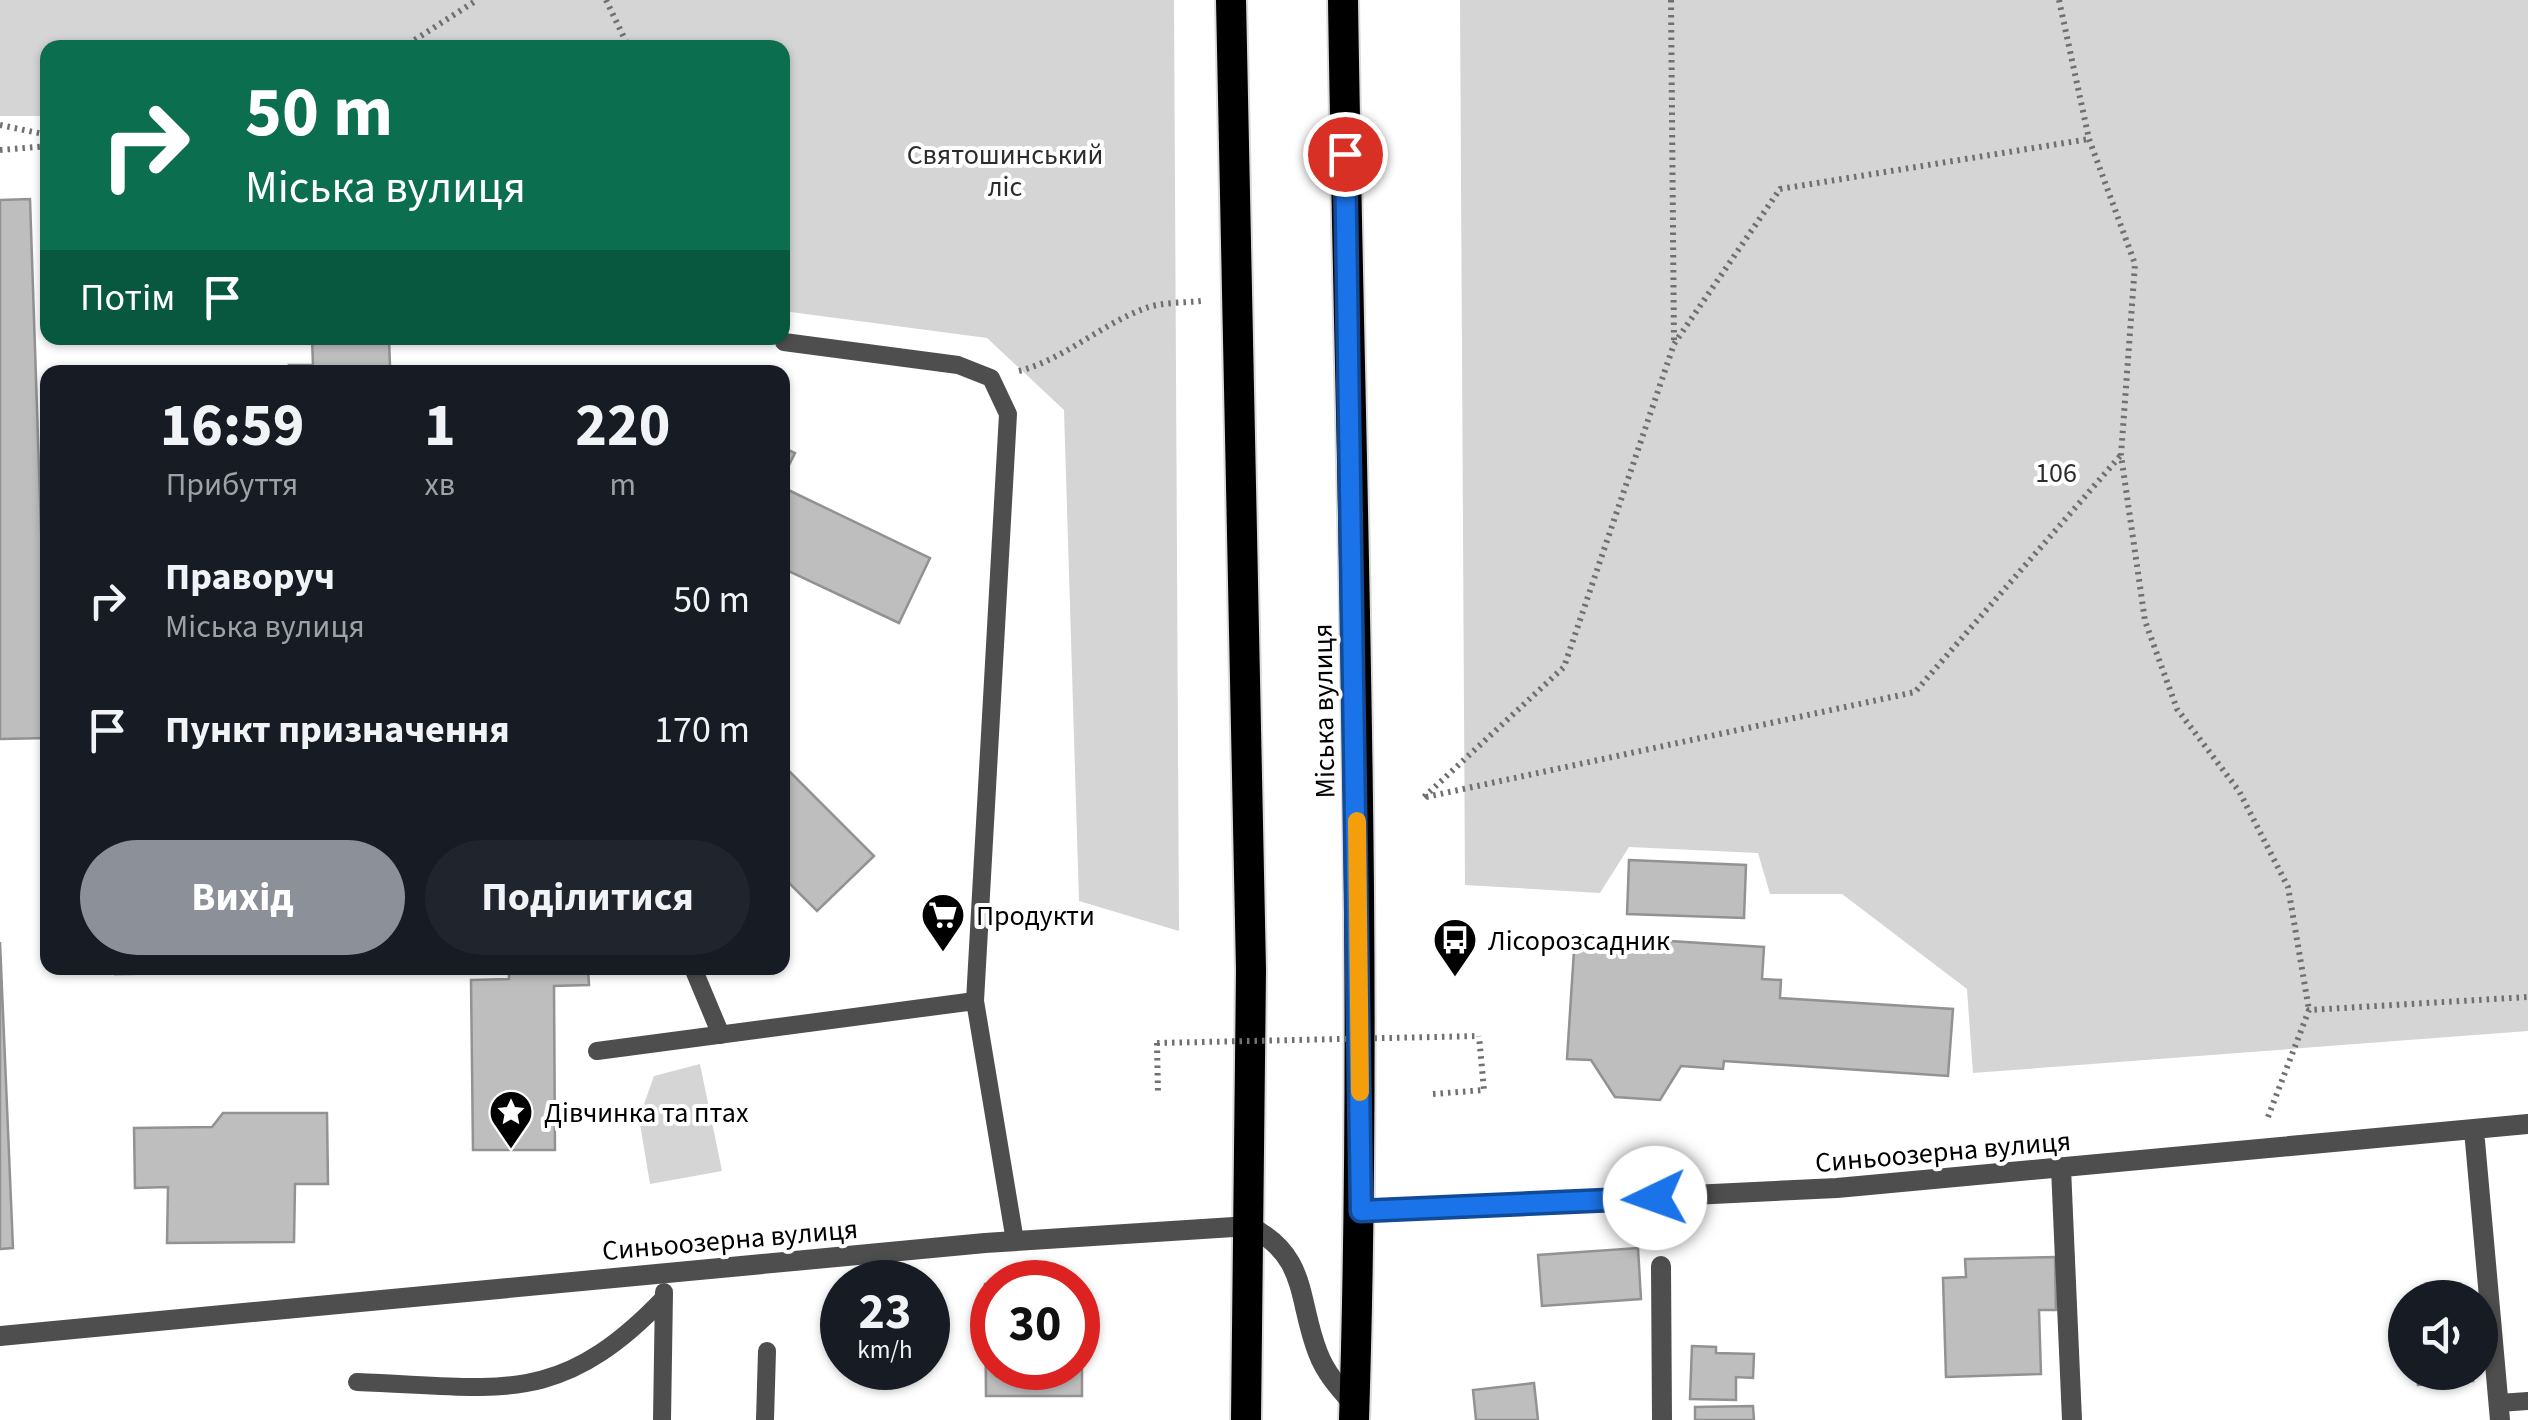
<!DOCTYPE html>
<html lang="uk">
<head>
<meta charset="utf-8">
<style>
  body { margin:0; font-family:"Source Sans 3",sans-serif; background:#20242c; color:#f1f3f6; height:100vh; display:flex; flex-direction:column; font-size:38px; white-space:nowrap }
  * { box-sizing:border-box; margin:0 }
  p { font-size:32px; color:#9ea1a6 }
  .icon { flex:none; width:55px; height:55px; fill:none; stroke:currentColor; stroke-width:2; stroke-linecap:round; stroke-linejoin:round }
  .map { position:relative; flex:1; overflow:hidden }
  .panel { position:absolute; left:40px; top:365px; width:750px; height:610px; display:flex; flex-direction:column; background:#171b24; border-radius:20px; box-shadow:0 2px 8px #0004 }
  .panel>* { flex:none }
  .top-card { position:absolute; left:40px; top:40px; width:750px; height:305px; border-radius:20px; box-shadow:0 2px 8px #0004; background:#0b6e4f; color:#fff; overflow:hidden }
  .fabs { position:absolute; left:2388px; top:1280px; display:grid; gap:20px }
  .fabs a { display:grid; place-items:center; width:110px; height:110px; border-radius:50%; background:#171b24; box-shadow:0 2px 8px #0004; font-size:50px }
  .speed { position:absolute; left:820px; top:1260px; display:flex; gap:20px; font-size:50px; font-weight:700; text-align:center }
  .speed>* { display:grid; place-content:center; width:130px; height:130px; border-radius:50%; background:#171b24; box-shadow:0 2px 8px #0004; line-height:1 }
  .speed small { font-size:25px; font-weight:400 }
  .speed .limit { border:15px solid #d22; background:#fff; color:#111 }
  .pin { position:absolute; display:grid; place-items:center; width:85px; height:85px; color:#fff; margin:-42px; border:5px solid #fff; border-radius:50%; box-shadow:0 2px 10px #0007 }
  .me { position:absolute; width:110px; margin:-55px; rotate:267deg; stroke-linejoin:round; filter:drop-shadow(0 0 8px #0008) }
  .turn { display:flex; align-items:center; gap:35px; height:210px; padding:0 40px; font-size:45px }
  .turn .icon { width:130px; height:130px; stroke-width:2.5 }
  .turn b { display:block; font-size:70px; line-height:85px }
  .then { display:flex; align-items:center; height:95px; padding:0 40px; background:#0003; gap:20px; font-size:38px }
  .eta { display:flex; justify-content:space-evenly; align-items:center; height:170px; text-align:center }
  .eta b { font-size:60px; font-weight:700; line-height:70px }
  .cta { display:flex; gap:20px; margin-top:auto; padding:20px 40px }
  .cta a { flex:1; height:115px; border-radius:60px; background:#8c9099; color:#fff; font-size:40px; font-weight:700; line-height:115px; text-align:center }
  .cta a+a { background:#20242c; color:#f1f3f6 }
  ul { padding:0; list-style:none }
  li { display:flex; align-items:center; gap:30px; height:130px; padding:0 40px }
  li div { flex:1 }
  li b { display:block; font-size:38px }
  li em { font-style:normal }
  .map>svg:first-child { display:block }
  .green { fill:#d5d5d5 }
  .building { fill:#bebebe; stroke:#929292; stroke-width:2.5 }
  .lines { fill:none; stroke-linecap:round; stroke-linejoin:round }
  .highway-casing { stroke:#dbdbdb; stroke-width:34 }
  .path { stroke:#707070; stroke-width:6; stroke-dasharray:2.5 5; stroke-linecap:butt }
  .lane { stroke:#4e4e4e; stroke-width:18 }
  .street { stroke:#4e4e4e; stroke-width:20 }
  .highway { stroke:#000; stroke-width:30 }
  .path-bridge { stroke:#707070; stroke-width:6; stroke-dasharray:2.5 5; stroke-linecap:butt }
  .route-casing { stroke:#114b97; stroke-width:25 }
  .route { stroke:#1a73e8; stroke-width:18 }
  .slow { stroke:#f59e0b; stroke-width:18 }
  .labels { text-anchor:middle; stroke-width:8; stroke-linejoin:round; paint-order:stroke }
  .park-label { font-size:28px; fill:#2c2c2c; stroke:#fff }
  .street-label { font-size:28px; fill:#000; stroke:#fff }
  .poi-label { font-size:28px; fill:#000; stroke:#fff; text-anchor:start }
</style>
</head>
<body>
<div class="map">
<svg width="2528" height="1420" viewBox="0 0 2528 1420">
  <rect width="100%" height="100%" fill="#fff"/>
  <!-- green -->
  <path class="green" d="M 0,0 L 1174,0 L 1179,931 L 1079,901 L 1064,410 L 987,338 L 783,311 L 782,48 L 48,48 L 47,116 L 0,116 Z
    M 1460,0 L 2528,0 L 2528,1031 L 1973,1073 L 1967,989 L 1842,894 L 1770,894 L 1758,853 L 1629,847 L 1600,893 L 1465,885 Z
    M 114,968 L 325,968 L 114,976 Z
    M 700,1064 L 722,1171 L 650,1184 L 639,1118 L 654,1076 Z"/>
  <!-- building -->
  <path class="building" d="M 30,199 L 48,738 L 0,739 L 0,200 Z
    M 312,338 L 389,338 L 390,366 L 356,367 L 356,372 L 290,372 L 289,365 L 313,365 Z
    M 782,447 L 795,453 L 782,479 Z
    M 782,487 L 930,558 L 899,623 L 782,568 Z
    M 782,764 L 874,856 L 817,911 L 782,876 Z
    M 1629,860 L 1746,865 L 1744,918 L 1627,914 Z
    M 1575,935 L 1764,947 L 1762,979 L 1781,980 L 1780,998 L 1953,1009 L 1948,1076 L 1724,1061 L 1723,1069 L 1681,1066 L 1660,1100 L 1615,1097 L 1591,1060 L 1567,1059 Z
    M 0,942 L 13,1248 L 0,1249 Z
    M 509,968 L 588,968 L 589,985 L 554,986 L 555,1150 L 473,1150 L 471,980 L 509,979 Z
    M 223,1113 L 327,1113 L 328,1184 L 295,1184 L 294,1242 L 167,1243 L 168,1187 L 135,1188 L 134,1128 L 212,1127 Z
    M 1638,1248 L 1641,1299 L 1542,1306 L 1538,1255 Z
    M 2055,1257 L 2056,1310 L 2039,1310 L 2041,1374 L 1946,1377 L 1943,1278 L 1966,1277 L 1965,1259 Z
    M 985,1284 L 992,1284 L 992,1368 L 1078,1368 L 1078,1284 L 1082,1284 L 1082,1396 L 986,1396 Z
    M 1692,1346 L 1716,1347 L 1716,1353 L 1754,1354 L 1753,1378 L 1736,1377 L 1736,1400 L 1690,1399 Z
    M 2417,1372 L 2473,1372 L 2473,1381 L 2418,1385 Z
    M 1534,1383 L 1538,1420 L 1476,1420 L 1473,1390 Z
    M 1753,1406 L 1754,1420 L 1695,1420 L 1695,1407 Z"/>
  <g class="lines">
    <defs>
      <path id="highway" d="M 1231,0 L 1251,970 L 1246,1420
        M 1343,0 C 1350,473 1369,947 1354,1420"/>
    </defs>
    <!-- highway casing -->
    <use href="#highway" class="highway-casing"/>
    <!-- path -->
    <path class="path" d="M 606,0 L 629,48
      M 1671,0 L 1674,344
      M 2059,0 L 2089,139 L 2135,264 L 2121,455 L 2145,621 L 2177,709 L 2239,791 L 2288,887 L 2309,1010
      M 402,48 L 477,0
      M 0,125 L 48,135
      M 0,150 L 48,146
      M 1019,371 C 1065,359 1101,324 1146,308 C 1162,302 1183,303 1201,301
      M 1424,797 L 1564,667 L 1674,344 L 1780,189 L 2089,139
      M 1426,797 L 1915,692 L 2121,455
      M 1157,1043 L 1158,1094
      M 1433,1094 L 1484,1090 L 1479,1036
      M 2268,1117 L 2309,1010 L 2528,997"/>
    <!-- lane -->
    <path class="lane" d="M 784,342 L 958,365 L 991,378 L 1008,414 L 975,1001 L 1015,1241
      M 693,968 L 721,1035
      M 597,1051 L 975,1001
      M 357,1382 C 498,1387 558,1409 664,1298
      M 2499,1403 L 2528,1401
      M 662,1420 L 664,1292
      M 765,1420 L 767,1351"/>
    <!-- street -->
    <path class="street" d="M 2474,1130 L 2500,1420
      M 2061,1168 L 2072,1420
      M 1361,1211 L 1837,1188 L 2528,1124
      M 1661,1266 L 1662,1420
      M 0,1336 L 985,1243 L 1249,1226 C 1309,1256 1297,1300 1318,1353 C 1326,1374 1340,1389 1355,1406"/>
    <!-- highway -->
    <use href="#highway" class="highway"/>
    <!-- path-bridge -->
    <path class="path-bridge" d="M 1157,1043 L 1479,1036"/>
  </g>
  <g class="lines">
    <defs>
      <path id="route" d="M 1345,154 L 1361,1211 L 1655,1198"/>
    </defs>
    <!-- route casing -->
    <use href="#route" class="route-casing"/>
    <!-- route -->
    <use href="#route" class="route"/>
    <!-- slow -->
    <path class="slow" d="M 1357,821 L 1360,1092"/>
  </g>
  <!-- icons -->
  <defs>
    <symbol id="supermarket-pin" viewBox="-11 -11 22 30"><path d="M0 17L-7.5 6A9.5 9.5 0 1 1 7.5 6Z" fill="#000" stroke="#fff"/><path d="M-6-5.5h2.5l.6 2H6L4.5 2H-2.5L-4.4-4H-6ZM-1.5 3.2a1.3 1.3 0 1 0 .1 0ZM3 3.2a1.3 1.3 0 1 0 .1 0Z" fill="#fff"/></symbol>
    <symbol id="bus-pin" viewBox="-11 -11 22 30"><path d="M0 17L-7.5 6A9.5 9.5 0 1 1 7.5 6Z" fill="#000" stroke="#fff"/><path d="M-5-6H5V4H4V6H2V4H-2V6H-4V4H-5ZM-3.5-4V0h7V-4ZM-3.5 1.2v1.5H-2V1.2ZM2 1.2v1.5H3.5V1.2Z" fill="#fff"/></symbol>
    <symbol id="sight-pin" viewBox="-11 -11 22 30"><path d="M0 17L-7.5 6A9.5 9.5 0 1 1 7.5 6Z" fill="#000" stroke="#fff"/><path d="M0-6L1.8-2.2L6-1.7L2.9 1.2L3.7 5.4L0 3.3L-3.7 5.4L-2.9 1.2L-6-1.7L-1.8-2.2Z" fill="#fff"/></symbol>
  </defs>
  <g fill-rule="evenodd">
    <use href="#supermarket-pin" x="918" y="890" width="50" height="68"/>
    <use href="#bus-pin" x="1430" y="915" width="50" height="68"/>
    <use href="#sight-pin" x="486" y="1087" width="50" height="68"/>
  </g>
  <g class="labels">
    <!-- park labels -->
    <g class="park-label">
      <text x="1005" y="164">Святошинський<tspan x="1005" dy="32">ліс</tspan></text>
      <text x="2056" y="482">106</text>
    </g>
    <!-- street labels -->
    <g class="street-label">
      <text transform="translate(1323 711) rotate(-91)" y="10">Міська вулиця</text>
      <text transform="translate(1943 1151) rotate(-5)" y="10">Синьоозерна вулиця</text>
      <text transform="translate(730 1239) rotate(-5)" y="10">Синьоозерна вулиця</text>
    </g>
    <!-- poi labels -->
    <g class="poi-label">
      <text x="976" y="925">Продукти</text>
      <text x="1488" y="950">Лісорозсадник</text>
      <text x="544" y="1122">Дівчинка та птах</text>
    </g>
  </g>
</svg>
<div class="fabs">
<a><svg class="icon" aria-label="sound" viewBox="0 0 24 24"><path d="M4 9h4l5-4v14l-5-4H4zM17 9q2 3 0 6"/></svg></a>
</div>
<div class="speed"><div>23<small>km/h</small></div><div class="limit">30</div></div>
<div class="pin" style="left:1345px;top:154px;background:#d93025"><svg class="icon" aria-label="arrive" viewBox="0 0 24 24"><path d="M6 21V4h12l-3 4 3 4H6"/></svg></div>
<svg class="me" style="left:1655px;top:1198px" viewBox="-20 -20 40 40"><circle r="19" fill="#fff"/><path d="M0-13L10 11 0 6-10 11z" fill="#1a73e8"/></svg>
<div class="top-card">
<div class="turn"><svg class="icon" aria-label="right" viewBox="0 0 24 24"><path d="M7 20v-9h11M14 6l5 5-5 5"/></svg><div><b>50 m</b>Міська вулиця</div></div>
<div class="then">Потім<svg class="icon" aria-label="arrive" viewBox="0 0 24 24"><path d="M6 21V4h12l-3 4 3 4H6"/></svg></div>
</div>
<section class="panel">
<div class="eta">
<div><b>16:59</b><p>Прибуття</p></div>
<div><b>1</b><p>хв</p></div>
<div><b>220</b><p>m</p></div>
</div>
<ul>
<li><svg class="icon" aria-label="right" viewBox="0 0 24 24"><path d="M7 20v-9h11M14 6l5 5-5 5"/></svg><div><b>Праворуч</b><p>Міська вулиця</p></div><em>50 m</em></li>
<li><svg class="icon" aria-label="arrive" viewBox="0 0 24 24"><path d="M6 21V4h12l-3 4 3 4H6"/></svg><div><b>Пункт призначення</b></div><em>170 m</em></li>
</ul>
<div class="cta"><a>Вихід</a><a>Поділитися</a></div>
</section>
</div>
</body>
</html>
